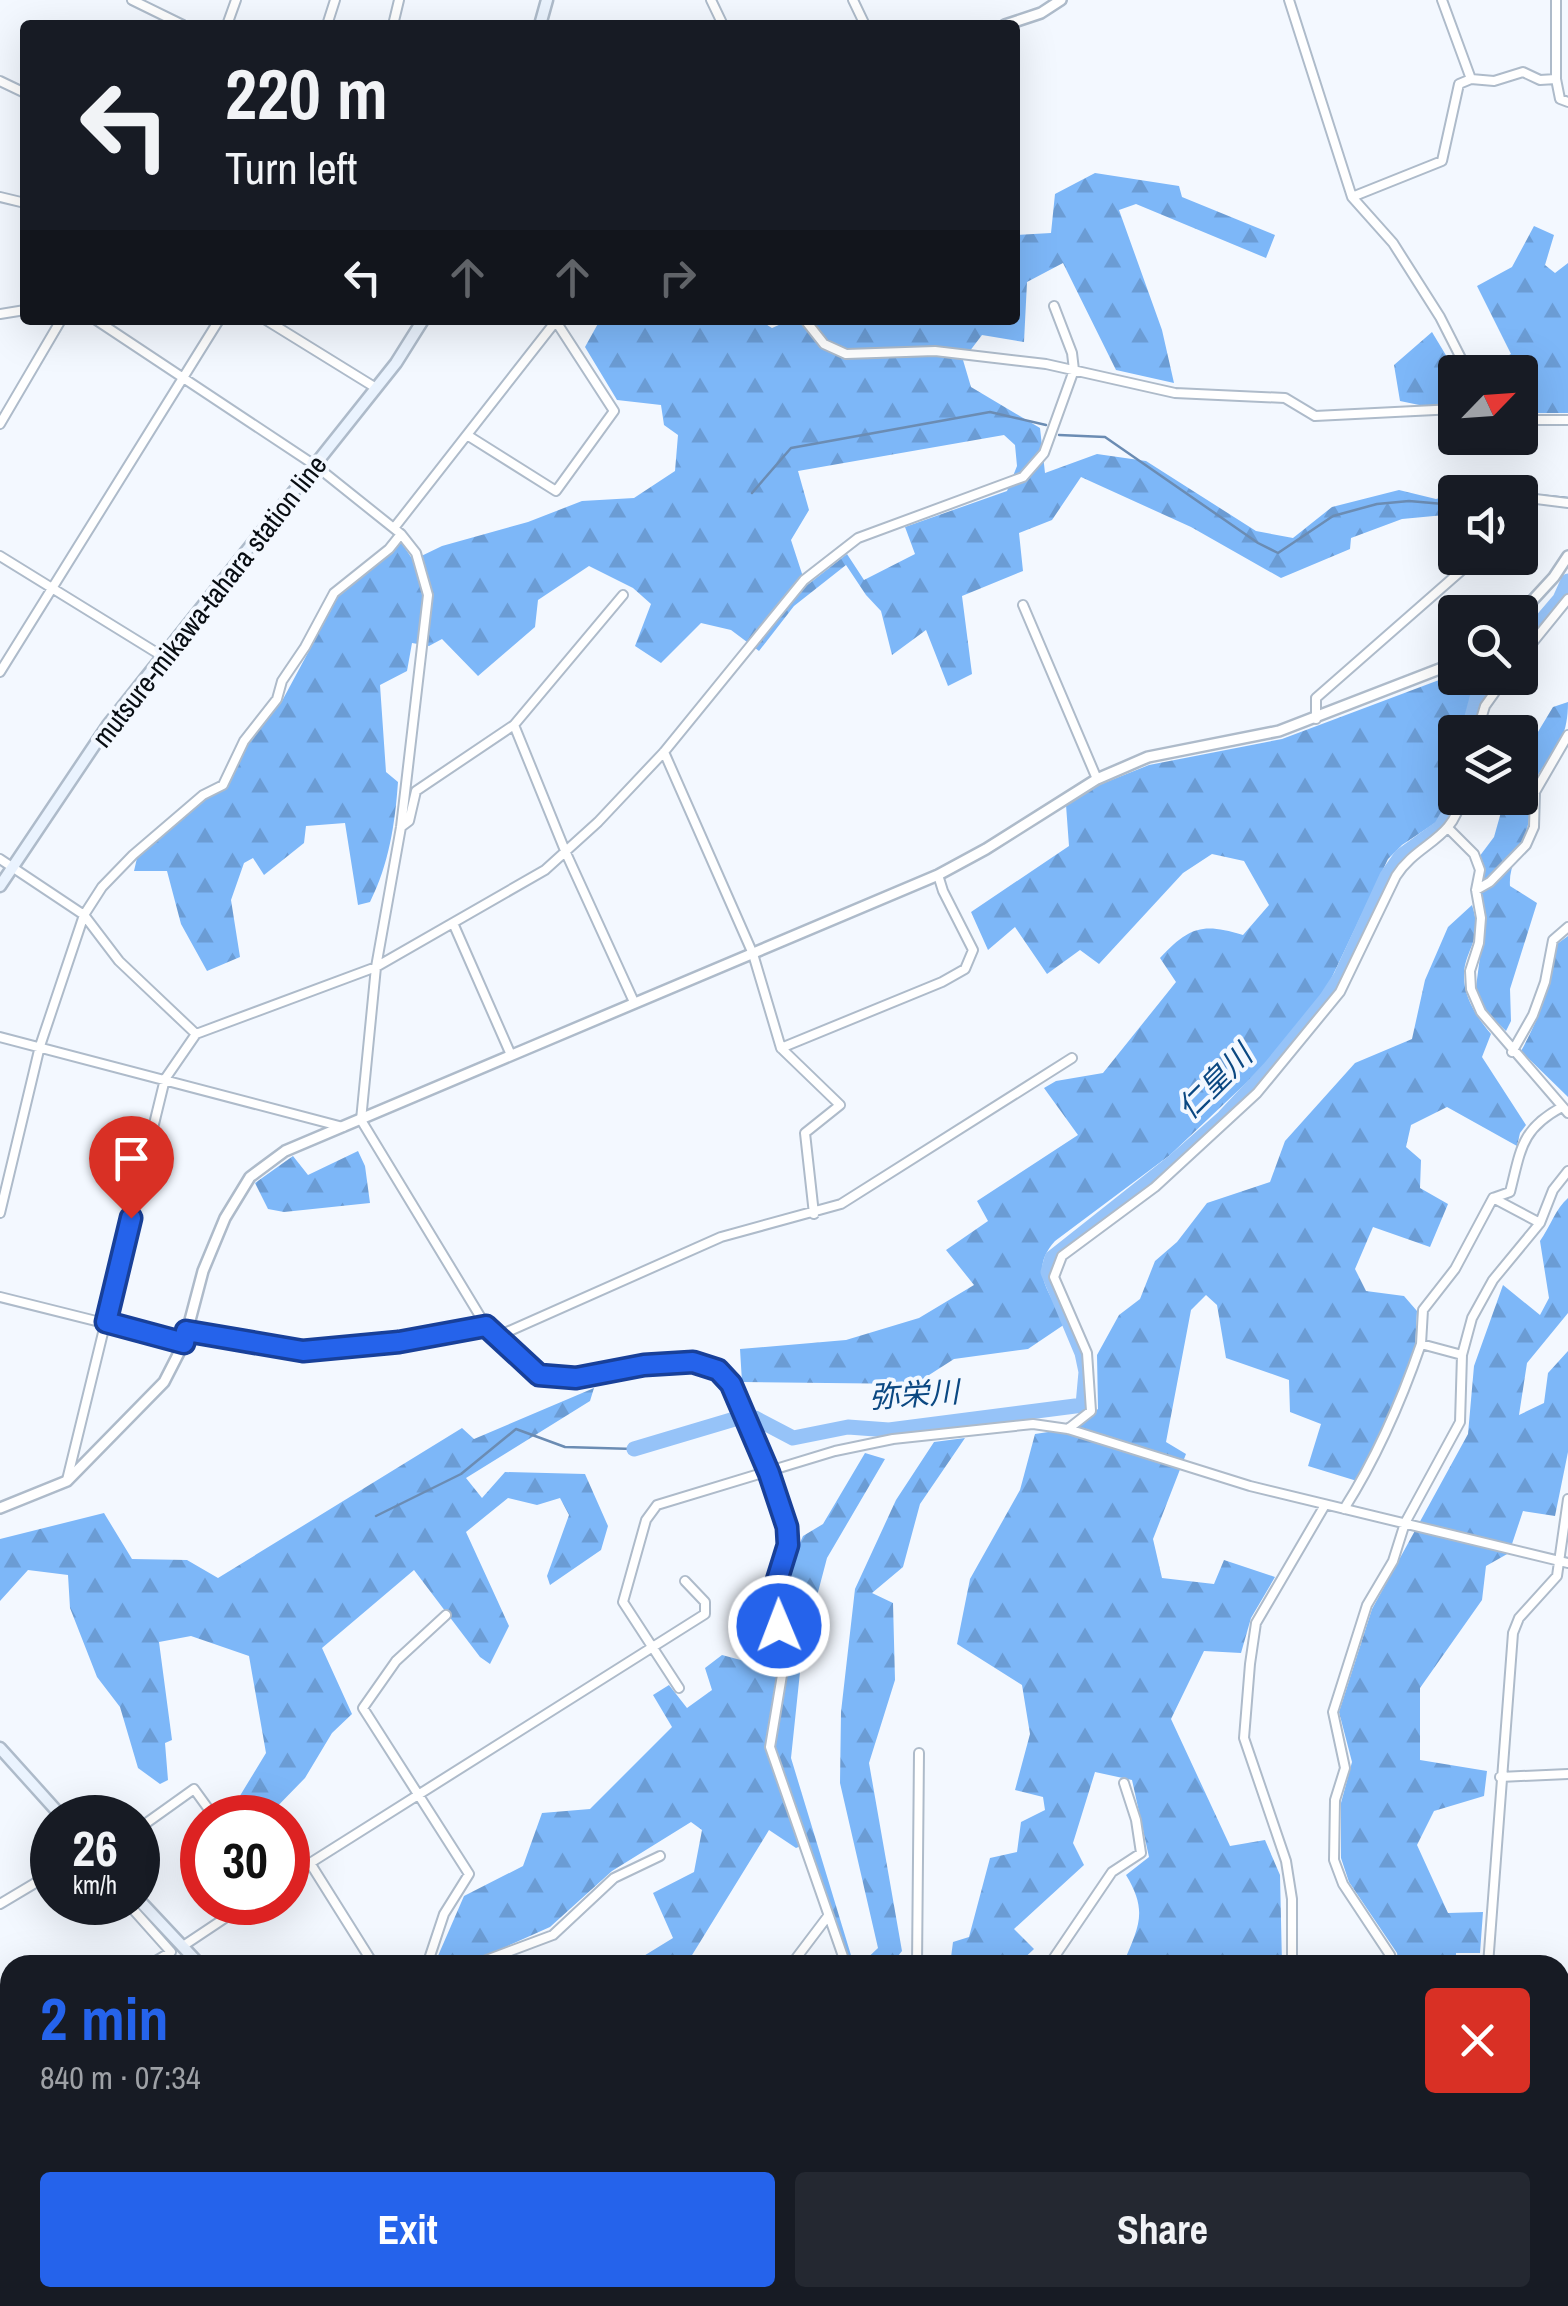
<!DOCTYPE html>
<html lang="en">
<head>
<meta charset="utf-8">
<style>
  body { margin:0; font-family:"Archivo Narrow","Noto Sans JP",sans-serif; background:#242831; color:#f1f3f6; height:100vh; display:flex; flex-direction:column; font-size:38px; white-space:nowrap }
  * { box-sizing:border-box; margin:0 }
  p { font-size:32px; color:#9ea1a6 }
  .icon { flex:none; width:55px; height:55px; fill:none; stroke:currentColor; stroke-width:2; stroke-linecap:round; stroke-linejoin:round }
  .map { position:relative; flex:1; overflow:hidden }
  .sheet { position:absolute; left:0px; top:1955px; width:1570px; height:352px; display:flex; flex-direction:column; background:#171b24; border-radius:30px 30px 0 0; box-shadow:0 10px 40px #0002 }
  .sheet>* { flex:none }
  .hud { position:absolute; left:20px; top:20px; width:1000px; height:305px; border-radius:10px; box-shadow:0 10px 40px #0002; background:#171b24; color:#f1f3f6; overflow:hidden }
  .needle { width:65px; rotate:65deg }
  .fabs { position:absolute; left:1438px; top:355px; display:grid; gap:20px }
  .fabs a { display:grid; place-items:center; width:100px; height:100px; border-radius:10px; background:#171b24; box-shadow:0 10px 40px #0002; font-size:50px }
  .speed { position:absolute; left:30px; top:1795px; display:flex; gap:20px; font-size:50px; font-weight:700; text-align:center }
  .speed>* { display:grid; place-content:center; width:130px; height:130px; border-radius:50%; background:#171b24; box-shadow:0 10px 40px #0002; line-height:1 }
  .speed small { font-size:25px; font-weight:400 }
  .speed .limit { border:15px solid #d22; background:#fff; color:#111 }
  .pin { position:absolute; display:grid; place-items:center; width:85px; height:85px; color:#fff; margin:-102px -42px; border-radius:50% 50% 50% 0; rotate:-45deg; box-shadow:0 0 10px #0007 }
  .pin .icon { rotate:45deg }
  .me { position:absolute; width:110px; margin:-55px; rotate:359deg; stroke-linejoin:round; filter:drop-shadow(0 0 8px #0008) }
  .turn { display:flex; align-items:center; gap:35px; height:210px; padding:0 40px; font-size:45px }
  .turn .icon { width:130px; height:130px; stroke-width:2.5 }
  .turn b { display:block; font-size:70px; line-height:85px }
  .lanes { display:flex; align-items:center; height:95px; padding:0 40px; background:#0003; justify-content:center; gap:50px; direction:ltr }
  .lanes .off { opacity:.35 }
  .round { display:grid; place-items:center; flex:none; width:105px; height:105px; border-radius:10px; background:#242831 }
  .head { display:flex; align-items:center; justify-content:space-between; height:170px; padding:0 40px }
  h1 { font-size:60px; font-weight:700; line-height:75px; color:#2563eb }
  .primary-button { display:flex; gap:20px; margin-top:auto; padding:20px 40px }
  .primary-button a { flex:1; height:115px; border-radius:10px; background:#2563eb; color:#fff; font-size:40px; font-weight:700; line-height:115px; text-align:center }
  .primary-button a+a { background:#242831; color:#f1f3f6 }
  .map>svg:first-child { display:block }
  .forest { fill:url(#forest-firs); fill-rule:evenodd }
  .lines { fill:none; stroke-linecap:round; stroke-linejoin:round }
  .stream { stroke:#6b8cb3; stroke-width:2.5 }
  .river { stroke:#96c3f8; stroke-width:15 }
  .minor-casing { stroke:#aebbca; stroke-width:12 }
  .tertiary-casing { stroke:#aebbca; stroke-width:14 }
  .secondary-casing { stroke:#aebbca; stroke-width:15 }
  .minor { stroke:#fff; stroke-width:8 }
  .tertiary { stroke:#fff; stroke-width:9 }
  .secondary { stroke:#eaf3fe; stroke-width:10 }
  .route-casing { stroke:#184099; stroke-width:25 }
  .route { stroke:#2563eb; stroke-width:18 }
  .labels { text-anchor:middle; stroke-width:8; stroke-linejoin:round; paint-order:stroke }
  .street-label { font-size:28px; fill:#080d12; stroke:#f3f8ff }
  .water-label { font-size:30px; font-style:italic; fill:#0b4882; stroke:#f3f8ff }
</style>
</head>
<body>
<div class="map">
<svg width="1568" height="2306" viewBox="0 0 1568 2306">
  <defs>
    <pattern id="forest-firs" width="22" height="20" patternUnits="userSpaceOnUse" patternTransform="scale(2.5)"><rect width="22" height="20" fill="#7db7f8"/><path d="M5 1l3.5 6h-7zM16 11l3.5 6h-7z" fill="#6b9cd4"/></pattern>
  </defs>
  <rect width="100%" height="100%" fill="#f3f8ff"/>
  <!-- forest -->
  <path class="forest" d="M 1095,173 L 1179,186 L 1182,197 L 1275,235 L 1266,258 L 1136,204 L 1119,210 L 1162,330 L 1174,383 L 1116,370 L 1063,263 L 1027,282 L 1024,342 L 982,335 L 963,360 L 971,387 L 1040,428 L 1045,473 L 1097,454 L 1146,461 L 1256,531 L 1293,538 L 1332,507 L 1399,490 L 1436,499 L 1455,494 L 1455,514 L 1402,519 L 1351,538 L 1350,549 L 1281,578 L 1191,527 L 1081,477 L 1052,520 L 1019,533 L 1023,571 L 962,596 L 972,674 L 948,686 L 926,630 L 892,655 L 881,611 L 866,595 L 846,565 L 794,606 L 759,651 L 731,630 L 701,623 L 661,663 L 635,646 L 651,604 L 633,588 L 589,566 L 538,600 L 535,627 L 478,676 L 442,639 L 429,646 L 412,643 L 407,671 L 380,685 L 386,772 L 398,782 C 395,824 389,864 370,902 L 358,905 L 345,823 L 306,826 L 304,843 L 264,875 L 253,858 L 244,863 L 231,900 L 240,957 L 207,971 L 181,924 L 167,871 L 134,871 L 137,858 L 201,802 L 228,787 L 248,741 L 282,701 L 339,595 L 401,542 L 413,560 L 442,546 L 528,522 L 582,501 L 634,498 L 675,471 L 678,435 L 664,425 L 661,405 L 617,400 L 585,347 L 600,320 L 759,320 L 772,328 L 790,320 L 1015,320 L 1015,235 L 1051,233 L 1055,194 ZM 1004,435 L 1015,445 L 1017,466 L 1007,491 L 905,527 L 915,554 L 864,580 L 847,554 L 806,586 L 791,540 L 809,510 L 798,471 Z
    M 1534,226 L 1554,235 L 1545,265 L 1555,273 L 1568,263 L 1568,413 L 1537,413 L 1520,403 L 1520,372 L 1476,372 L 1511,354 L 1477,286 L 1512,267 Z
    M 1432,332 L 1456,372 L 1455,401 L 1429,407 L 1400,401 L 1394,365 Z
    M 1455,674 L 1455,678 L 1467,678 L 1477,688 L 1465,732 L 1455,732 L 1455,767 L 1441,819 L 1402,845 L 1388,859 L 1323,996 L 1263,1067 L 1170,1155 L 1055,1241 C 1028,1271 1050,1292 1065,1324 L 1028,1349 L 954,1359 L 915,1384 L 742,1382 L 740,1349 L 846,1340 L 919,1318 L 974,1285 L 946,1250 L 988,1221 L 977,1201 L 1078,1135 L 1044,1088 L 1056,1081 L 1103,1073 L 1176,982 L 1160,958 C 1190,926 1203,923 1243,935 L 1269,905 L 1244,861 L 1212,854 L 1183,873 L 1099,964 L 1080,950 L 1047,974 L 1015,927 L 988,950 L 971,912 L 1069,846 L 1066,805 L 1099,785 L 1149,765 L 1282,739 Z
    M 1568,702 C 1568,746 1550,751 1531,787 C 1526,797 1530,807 1529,818 C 1527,843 1508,861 1510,886 L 1537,903 L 1510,989 L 1511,1021 L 1506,1031 L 1485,1011 L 1476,987 L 1485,919 L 1481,893 L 1485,869 L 1479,857 L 1494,837 L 1505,798 L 1520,798 L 1520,761 L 1524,755 L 1553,707 Z
    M 1472,905 C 1484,941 1464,949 1464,976 C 1464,998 1477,1017 1491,1034 L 1482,1057 L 1526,1125 L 1520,1133 L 1517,1146 L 1447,1107 L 1411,1125 L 1406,1147 L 1421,1160 L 1420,1188 L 1448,1204 L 1430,1247 L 1373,1227 L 1355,1269 L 1366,1291 L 1404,1296 L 1417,1311 L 1415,1348 L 1397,1397 L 1357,1481 L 1308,1466 L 1321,1424 L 1290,1412 L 1289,1380 L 1226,1358 L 1217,1305 L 1206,1295 L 1191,1310 L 1166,1442 L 1186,1454 L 1153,1539 L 1162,1578 L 1214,1584 L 1224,1560 L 1275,1577 L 1251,1618 L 1241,1653 L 1204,1651 L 1171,1719 L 1230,1846 L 1265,1840 L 1280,1875 L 1282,1965 L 1126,1965 L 1124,1962 C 1139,1926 1148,1911 1126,1875 L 1149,1857 L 1132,1780 L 1095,1772 L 1073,1843 L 1084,1865 L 1014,1929 L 1034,1949 L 1017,1965 L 950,1965 L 953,1942 L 969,1937 L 990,1858 L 1017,1852 L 1021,1822 L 1045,1810 L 1043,1797 L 1015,1790 L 1030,1734 L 1022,1685 L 957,1644 L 970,1579 L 1020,1490 L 1035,1434 L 1068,1429 L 1098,1409 L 1097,1355 L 1119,1315 L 1140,1299 L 1155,1261 L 1177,1242 L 1207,1203 L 1270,1182 L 1285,1141 L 1355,1063 L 1412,1039 L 1425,980 L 1448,927 Z
    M 1568,936 L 1568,1097 L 1521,1051 C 1541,1015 1551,984 1557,944 Z
    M 358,1151 L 365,1166 L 370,1203 L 284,1212 L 268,1209 L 255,1183 L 293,1156 L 308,1175 Z
    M 1568,1198 L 1568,1313 L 1527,1363 L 1519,1415 L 1544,1403 L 1548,1373 L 1568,1351 L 1568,1452 L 1555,1516 L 1523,1511 L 1509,1553 L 1486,1566 L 1482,1600 L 1420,1688 L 1420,1760 L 1487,1771 L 1484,1796 L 1434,1811 L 1417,1845 L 1448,1913 L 1483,1912 L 1480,1953 L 1456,1953 L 1456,1965 L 1399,1965 L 1397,1953 L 1349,1882 L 1341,1858 L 1341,1803 L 1352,1762 L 1339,1712 L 1372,1609 L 1468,1434 L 1474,1366 L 1503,1285 L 1540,1315 L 1549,1298 L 1540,1241 C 1550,1227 1556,1208 1568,1198 Z
    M 594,1388 L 590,1401 L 466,1478 L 482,1498 L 505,1472 L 585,1474 L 608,1526 L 601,1550 L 550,1585 L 547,1576 L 569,1515 L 560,1498 L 537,1505 L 508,1498 L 466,1532 L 509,1626 L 490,1664 L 480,1657 L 414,1570 L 322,1648 L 352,1714 L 332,1733 L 305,1778 L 267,1817 L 248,1817 L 238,1799 L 266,1753 L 249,1656 L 191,1636 L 159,1642 L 172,1740 L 165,1743 L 168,1780 L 160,1784 L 138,1768 L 120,1707 L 97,1677 L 70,1608 L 68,1575 L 28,1570 L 0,1601 L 0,1539 L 104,1513 L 132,1559 L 187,1560 L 218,1578 L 462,1428 L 474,1439 Z
    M 965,1438 L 920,1504 L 903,1567 L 872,1593 L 893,1603 L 895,1680 L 869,1763 L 902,1951 L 891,1965 L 860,1965 L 878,1948 L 840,1783 L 841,1712 L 855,1589 L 896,1500 L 934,1442 Z
    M 865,1453 L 885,1459 L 827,1558 L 802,1653 L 791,1758 L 854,1965 L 841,1965 L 848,1961 L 806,1844 L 796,1848 L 769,1830 L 689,1960 L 691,1965 L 629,1965 L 673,1938 L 653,1893 L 694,1872 L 702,1830 L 691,1822 L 612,1871 L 550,1927 L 465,1965 L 434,1965 L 464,1896 L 523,1866 L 542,1813 L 590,1809 L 672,1727 L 653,1695 L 669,1685 L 687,1708 L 712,1690 L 705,1668 L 722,1655 L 786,1672 L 788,1663 L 779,1590 L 803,1536 L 823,1524 Z
    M 0,2044 L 10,2050 L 10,2167 L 2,2175 L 10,2190 L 10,2298 L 126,2298 L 127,2306 L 0,2306 Z
    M 1568,2108 L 1568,2306 L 1376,2306 L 1390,2298 L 1560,2298 L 1560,2119 Z"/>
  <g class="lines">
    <!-- stream -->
    <path class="stream" d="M 1059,435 L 1105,437 L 1258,543 L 1278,553 L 1333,516 L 1377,504 L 1409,501 L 1455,505
      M 1487,492 L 1509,492
      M 752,493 L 791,448 L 990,412 L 1046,425
      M 1526,494 L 1568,498
      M 376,1516 L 461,1474 L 516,1429 L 565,1447 L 634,1449"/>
    <!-- river -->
    <path class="river" d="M 1520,646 L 1560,599 L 1568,581
      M 1468,732 L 1477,698 L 1494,678
      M 755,1418 L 793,1438 L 848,1427 L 889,1430 L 1083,1405 L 1086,1372 L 1082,1353 L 1048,1272 L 1052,1258 L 1172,1163 L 1224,1117 L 1270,1068 L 1326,999 L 1341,976 L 1387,876 L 1401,856 L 1441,827 L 1448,815 L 1455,782
      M 634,1449 L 738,1418
      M 0,2024 L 10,2031
      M 203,2298 L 208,2306"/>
    <defs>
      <path id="minor" d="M 132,0 L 183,25
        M 711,0 L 723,25
        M 853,0 L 865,25
        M 1289,0 L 1352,197 L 1393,243 L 1440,317 L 1468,372
        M 1442,0 L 1471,79
        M 1556,0 L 1556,79 L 1560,99 L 1568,102
        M 227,25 L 236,0
        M 327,25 L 335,0
        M 393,25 L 399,0
        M 0,81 L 25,93
        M 0,197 L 25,203
        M 1352,197 L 1442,161 L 1459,84 L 1471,79 L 1494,81 L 1523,72 L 1540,80 L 1556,79
        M 0,314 L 25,310
        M 96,320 L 316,466 L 401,534 L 416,553 L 428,595 L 401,827 L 376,967 L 361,1120 L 486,1326 L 539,1375 L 576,1378 L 645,1365 L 693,1362 L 717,1370 L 731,1384 L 769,1473 L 787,1527 L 787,1545 L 774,1590 L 784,1663 L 770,1747 L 846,1965
        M 266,320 L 376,388
        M 805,320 L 824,344 L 846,354 L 935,351 L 1046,364 L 1175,393 L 1285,398 L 1315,416 L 1455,409
        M 1520,411 L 1537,420 L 1568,420
        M 0,424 L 61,320
        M 467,435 L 556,491 L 614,411 L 555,320
        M 1520,497 L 1568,503
        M 394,528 L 556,321
        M 0,556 L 162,656
        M 1023,605 L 1097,779
        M 1520,658 L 1568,599
        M 0,672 L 219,320
        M 1316,719 L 1316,698 L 1462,570 L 1466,558
        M 514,725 L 566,853 L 634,1002
        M 1477,732 L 1485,706 L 1505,678
        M 664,752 L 753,954 L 781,1048
        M 401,827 L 409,821 L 416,791 L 514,725 L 623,595
        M 1449,829 L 1474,854 L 1480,870 L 1476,890 L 1481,918 L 1479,943 L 1470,971 L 1471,989 L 1481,1012 L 1568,1113
        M 0,859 L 84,915 L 119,961 L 196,1034
        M 1476,890 L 1490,882 L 1526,845 L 1534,827 L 1535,792 L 1568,735
        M 453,923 L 511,1055
        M 0,1037 L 343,1127
        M 1512,1052 L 1533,1015 L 1545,982 L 1553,940 L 1568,927
        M 1493,1198 L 1540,1223
        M 0,1213 L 40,1046 L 84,915 L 102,887 L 133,855 L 203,795 L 223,785 L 244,741 L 277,699 L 282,681 L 305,647 L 334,593 L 389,549 L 401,534
        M 814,1214 L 805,1133 L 840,1105 L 781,1048 L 942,982 L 965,969 L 973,950 L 943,891 L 938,875
        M 0,1297 L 184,1343
        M 186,1331 L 303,1351 L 399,1342 L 486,1326
        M 498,1336 L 721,1237 L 841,1204 L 1072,1058
        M 1421,1344 L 1423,1310 L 1455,1269 L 1493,1198 L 1510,1192 C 1521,1149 1521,1129 1562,1107
        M 1068,1429 L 1091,1411 L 1087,1353 L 1054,1277 L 1062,1256 L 1155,1187 L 1257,1093 L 1340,992 L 1396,876 C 1417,843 1454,840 1461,798
        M 67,1480 L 165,1079 L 196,1034 L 376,967 L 545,870 L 598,822 L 664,752 L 804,580 L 858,538 L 1023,477 L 1044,453 L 1074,370 L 1072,353 L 1054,306
        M 1344,1509 C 1377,1457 1401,1402 1421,1344 L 1462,1355
        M 679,1688 L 623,1602 L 646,1520 L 657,1505 L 835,1451 L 893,1439 L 1033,1424 L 1068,1429 L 1250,1486 L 1568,1563
        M 1500,1777 L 1568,1774
        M 138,1829 L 194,1789 L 215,1818
        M 310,1863 L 374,1965
        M 288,1877 L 705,1614 L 705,1602 L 685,1581
        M 132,1902 L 130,1906 L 171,1952 L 149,1965
        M 0,1904 L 52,1873
        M 183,1946 L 249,1902
        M 427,1965 L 444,1914 L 469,1874 L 363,1708 L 396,1661 L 446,1615
        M 473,1965 L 553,1935 L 614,1878 L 660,1856
        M 791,1965 L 828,1916
        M 917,1965 L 919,1753
        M 1049,1965 L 1112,1872 L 1141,1853 L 1136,1820 L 1124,1783
        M 1292,1965 L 1292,1899 L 1286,1861 L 1244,1738 L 1250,1664 L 1256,1623 L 1325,1505
        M 1393,1965 L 1390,1955 L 1343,1884 L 1334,1860 L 1335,1800 L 1345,1768 L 1333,1712 L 1367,1605 L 1393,1561 L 1405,1523 L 1460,1422 L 1462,1355 L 1472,1318 L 1493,1280 L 1540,1223 L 1553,1190 L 1568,1171
        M 1488,1965 L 1513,1633 L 1519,1618 L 1557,1576 L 1568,1499
        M 1560,2001 L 1568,2001
        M 0,2006 L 10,2013
        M 0,2039 L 10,2046
        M 1560,2101 L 1568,2081
        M 1560,2195 L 1568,2189
        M 134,2298 L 135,2306
        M 214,2298 L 219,2306
        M 521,2298 L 524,2306
        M 659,2298 L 661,2306
        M 913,2298 L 915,2306
        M 1044,2298 L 1052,2306
        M 1174,2298 L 1176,2306
        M 71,2306 L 77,2298
        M 329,2306 L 343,2298
        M 761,2306 L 803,2298
        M 1235,2306 L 1238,2298
        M 1365,2306 L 1379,2298"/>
      <path id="tertiary" d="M 1005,25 L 1041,13 L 1061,0
        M 1520,614 L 1554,577 L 1568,556
        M 0,1508 L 67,1481 L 164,1382 L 184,1343 L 203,1271 L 225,1218 L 250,1177 L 285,1151 L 938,875 L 986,849 L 1097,779 L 1148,757 L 1279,731 L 1455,663"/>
      <path id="secondary" d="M 540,25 L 547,0
        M 0,886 L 108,725 L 396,363 L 423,320
        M 0,1748 L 63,1818
        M 138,1899 L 200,1965
        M 375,2298 L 378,2306"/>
    </defs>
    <!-- minor casing -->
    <use href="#minor" class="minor-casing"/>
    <!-- tertiary casing -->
    <use href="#tertiary" class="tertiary-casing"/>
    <!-- secondary casing -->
    <use href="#secondary" class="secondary-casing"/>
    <!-- minor -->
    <use href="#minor" class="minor"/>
    <!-- tertiary -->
    <use href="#tertiary" class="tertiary"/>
    <!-- secondary -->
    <use href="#secondary" class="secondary"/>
  </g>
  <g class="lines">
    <defs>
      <path id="route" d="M 131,1218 L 106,1322 L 184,1343 L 186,1331 L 303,1351 L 399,1342 L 486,1326 L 539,1375 L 576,1378 L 644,1365 L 693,1362 L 718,1370 L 731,1384 L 769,1473 L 787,1527 L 788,1545 L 774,1590 L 779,1626"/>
    </defs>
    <!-- route casing -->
    <use href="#route" class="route-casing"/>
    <!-- route -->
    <use href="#route" class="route"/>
  </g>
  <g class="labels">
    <!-- street labels -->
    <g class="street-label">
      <text transform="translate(209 601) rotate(-52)" y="10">mutsure-mikawa-tahara station line</text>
    </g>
    <!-- water labels -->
    <g class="water-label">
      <text transform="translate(1215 1082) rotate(-45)" y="10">仁皇川</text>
      <text transform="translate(914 1395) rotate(-4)" y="10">弥栄川</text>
    </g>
  </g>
</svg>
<div class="fabs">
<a><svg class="needle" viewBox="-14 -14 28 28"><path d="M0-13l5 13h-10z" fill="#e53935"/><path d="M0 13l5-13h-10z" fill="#9ea1a6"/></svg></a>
<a><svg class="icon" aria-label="sound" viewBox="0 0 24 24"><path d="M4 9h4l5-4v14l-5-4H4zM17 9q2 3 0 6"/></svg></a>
<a><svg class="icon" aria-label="search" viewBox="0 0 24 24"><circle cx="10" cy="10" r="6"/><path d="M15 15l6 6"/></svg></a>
<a><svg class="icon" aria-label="layers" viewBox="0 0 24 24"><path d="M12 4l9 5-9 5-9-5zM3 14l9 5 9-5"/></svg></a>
</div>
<div class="speed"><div>26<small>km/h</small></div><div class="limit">30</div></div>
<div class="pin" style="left:131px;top:1218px;background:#d93025"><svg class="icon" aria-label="arrive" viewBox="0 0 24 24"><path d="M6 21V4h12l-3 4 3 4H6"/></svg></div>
<svg class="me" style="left:779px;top:1626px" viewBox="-20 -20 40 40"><circle r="17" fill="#2563eb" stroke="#fff" stroke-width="3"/><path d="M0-11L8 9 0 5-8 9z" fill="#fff"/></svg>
<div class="hud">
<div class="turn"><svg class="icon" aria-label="left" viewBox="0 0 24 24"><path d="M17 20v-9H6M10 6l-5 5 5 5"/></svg><div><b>220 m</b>Turn left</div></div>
<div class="lanes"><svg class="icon" aria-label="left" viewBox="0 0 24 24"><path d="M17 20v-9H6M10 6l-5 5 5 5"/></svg><svg class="icon off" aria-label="ahead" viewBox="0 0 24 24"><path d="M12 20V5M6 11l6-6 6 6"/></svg><svg class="icon off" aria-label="ahead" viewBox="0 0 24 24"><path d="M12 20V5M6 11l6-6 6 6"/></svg><svg class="icon off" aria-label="right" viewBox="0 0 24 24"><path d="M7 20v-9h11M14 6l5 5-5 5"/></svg></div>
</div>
<section class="sheet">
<div class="head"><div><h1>2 min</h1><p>840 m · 07:34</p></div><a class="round" style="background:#d93025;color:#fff"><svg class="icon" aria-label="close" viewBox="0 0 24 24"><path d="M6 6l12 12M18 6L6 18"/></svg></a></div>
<div class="primary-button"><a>Exit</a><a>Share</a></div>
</section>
</div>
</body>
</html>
